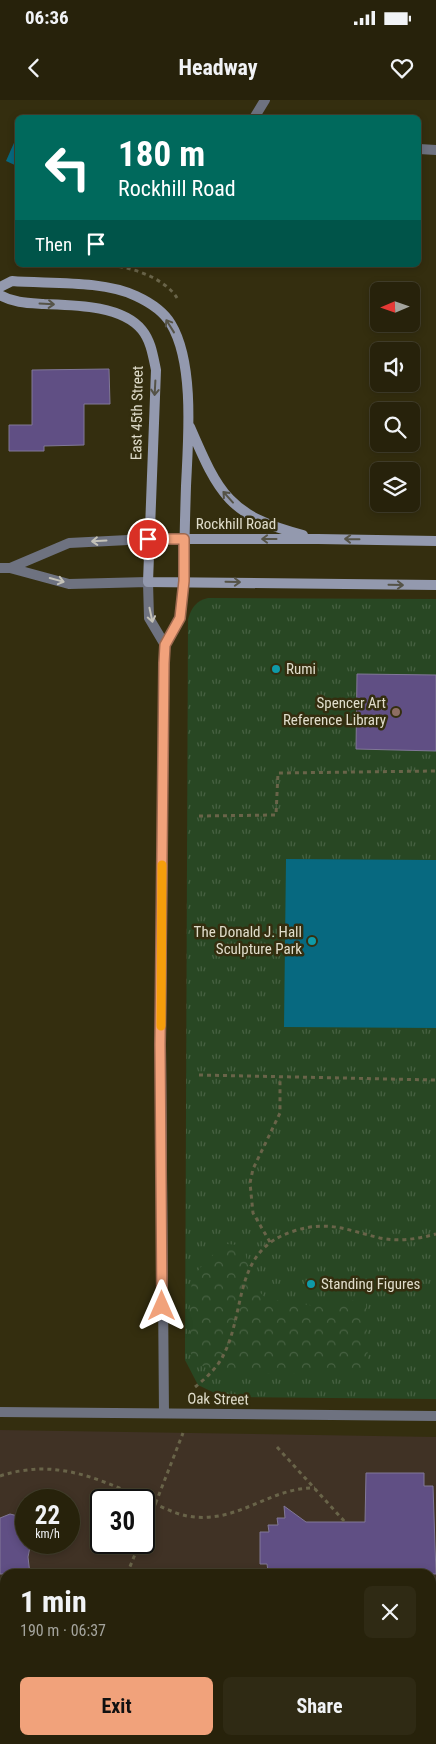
<!DOCTYPE html>
<html lang="en">
<head>
<meta charset="utf-8">
<style>
  body { margin:0; font-family:"Roboto Condensed",sans-serif; background:#2f2a14; color:#f1f3f6; height:100vh; display:flex; flex-direction:column; font-size:19px; white-space:nowrap }
  * { box-sizing:border-box; margin:0 }
  p { font-size:16px; color:#a4a49d }
  .icon { flex:none; width:28px; height:28px; fill:none; stroke:currentColor; stroke-width:2; stroke-linecap:round; stroke-linejoin:round }
  .map { position:relative; flex:1; overflow:hidden }
  .details { position:absolute; left:0px; top:1469px; width:436px; height:176px; display:flex; flex-direction:column; background:#27220b; border-radius:15px 15px 0 0; box-shadow:0 2px 8px #0003,0 0 0 1px #433f2c }
  .details>* { flex:none }
  .guide { position:absolute; left:15px; top:15px; width:406px; height:152px; border-radius:8px; box-shadow:0 2px 8px #0003,0 0 0 1px #433f2c; background:#00695c; color:#fff; overflow:hidden }
  .needle { width:32px; rotate:268deg }
  .fabs { position:absolute; left:370px; top:182px; display:grid; gap:10px }
  .fabs a { display:grid; place-items:center; width:50px; height:50px; border-radius:8px; background:#27220b; box-shadow:0 2px 8px #0003,0 0 0 1px #433f2c; font-size:25px }
  .speed { position:absolute; left:15px; top:1389px; display:flex; gap:10px; font-size:25px; font-weight:700; text-align:center }
  .speed>* { display:grid; place-content:center; width:65px; height:65px; border-radius:50%; background:#27220b; box-shadow:0 2px 8px #0003,0 0 0 1px #433f2c; line-height:1 }
  .speed small { font-size:12px; font-weight:400 }
  .speed .limit { border:2px solid #111; border-radius:8px; background:#fff; color:#111 }
  .pin { position:absolute; display:grid; place-items:center; width:42px; height:42px; color:#fff; margin:-21px; border:2px solid #fff; border-radius:50%; box-shadow:0 1px 5px #0007 }
  .me { position:absolute; width:55px; margin:-28px; rotate:0deg; stroke-linejoin:round; filter:drop-shadow(0 0 4px #0008) }
  .turn { display:flex; align-items:center; gap:18px; height:105px; padding:0 20px; font-size:22px }
  .turn .icon { width:65px; height:65px; stroke-width:2.5 }
  .turn b { display:block; font-size:35px; line-height:42px }
  .then { display:flex; align-items:center; height:48px; padding:0 20px; background:#0003; gap:10px; font-size:19px }
  .round { display:grid; place-items:center; flex:none; width:52px; height:52px; border-radius:8px; background:#2f2a14 }
  .head { display:flex; align-items:center; justify-content:space-between; height:85px; padding:0 20px }
  h1 { font-size:30px; font-weight:700; line-height:38px }
  .primary-button { display:flex; gap:10px; margin-top:auto; padding:10px 20px }
  .primary-button a { flex:1; height:58px; border-radius:8px; background:#f1a27b; color:#111; font-size:20px; font-weight:700; line-height:58px; text-align:center }
  .primary-button a+a { background:#2f2a14; color:#f1f3f6 }
  .status { display:flex; justify-content:space-between; align-items:center; height:35px; padding:0 25px; background:#27220b; direction:ltr }
  .status svg { height:14px; fill:currentColor }
  header { display:flex; justify-content:space-between; align-items:center; height:65px; padding:0 20px; background:#27220b; font-size:22px; font-weight:700 }
  .map>svg:first-child { display:block }
  .education { fill:#403225; fill-rule:evenodd }
  .grass { fill:url(#grass-tufts) }
  .forest { fill:url(#forest-crowns) }
  .water { fill:#076980 }
  .building { fill:#604f84; stroke:#817897 }
  .lines { fill:none; stroke-linecap:round; stroke-linejoin:round }
  .path { stroke:#696449; stroke-width:3; stroke-dasharray:4 4; stroke-linecap:butt }
  .minor { stroke:#6e7280; stroke-width:10 }
  .secondary { stroke:#9399ae; stroke-width:10 }
  .oneway { stroke:#555347 }
  .oneway2 { stroke:#c4c2b8 }
  .route-casing { stroke:#9d6950; stroke-width:12 }
  .route { stroke:#f1a27b; stroke-width:9 }
  .slow { stroke:#f59e0b; stroke-width:9 }
  .culture-dot { fill:#0f9aa8; stroke:#342e0f; stroke-width:2 }
  .education-dot { fill:#8d6e63; stroke:#342e0f; stroke-width:2 }
  .labels { text-anchor:middle; stroke-width:5; stroke-linejoin:round; paint-order:stroke }
  .street-label { font-size:15px; fill:#e0ddcb; stroke:#342e0f }
  .poi-label { font-size:15px; fill:#e0ddcb; stroke:#342e0f; text-anchor:start }
</style>
</head>
<body>
<div class="status"><b>06:36</b><svg viewBox="0 0 49 12"><path d="M0 12V9h3v3zM5 12V6h3v6zM10 12V3h3v9zM15 12V0h3v12zM26 1h20v11H26zM47 4h2v5h-2z"/></svg></div>
<header><svg class="icon" aria-label="back" viewBox="0 0 24 24"><path d="M15 5l-7 7 7 7"/></svg>Headway<svg class="icon" aria-label="heart" viewBox="0 0 24 24"><path d="M12 20l-8-8c-3-5 5-10 8-4 3-6 11-1 8 4z"/></svg></header>
<div class="map">
<svg width="436" height="1644" viewBox="0 0 436 1644">
  <defs>
    <pattern id="grass-tufts" width="24" height="20" patternUnits="userSpaceOnUse" patternTransform="scale(1.25)"><rect width="24" height="20" fill="#284723"/><path d="M3 7l-1-3M5 7V3M7 7l1-3M15 17l-1-3M17 17v-4M19 17l1-3" fill="none" stroke="#476142"/></pattern>
    <pattern id="forest-crowns" width="20" height="18" patternUnits="userSpaceOnUse" patternTransform="scale(1.25)"><rect width="20" height="18" fill="#284723"/><path d="M2 6a3 3 0 1 1 6 0M12 15a3 3 0 1 1 6 0" fill="none" stroke="#476142"/></pattern>
  </defs>
  <rect width="100%" height="100%" fill="#342e0f"/>
  <!-- education -->
  <path class="education" d="M 0,1330 L 436,1337 L 436,1644 L 0,1644 ZM 26,1400 L 69,1400 L 69,1442 L 26,1442 ZM 101,1400 L 144,1400 L 144,1442 L 101,1442 ZM 5,1474 L 431,1474 L 431,1640 L 5,1640 Z"/>
  <!-- grass -->
  <path class="grass" d="M 208,498 L 436,499 L 436,1299 L 223,1297 L 198,1285 L 185,1260 L 188,519 C 192,507 196,501 208,498 Z"/>
  <!-- forest -->
  <path class="forest" d="M 227,1144 L 239,1145 L 245,1152 L 252,1183 L 265,1198 L 315,1206 L 356,1200 L 366,1203 L 368,1266 L 363,1272 L 269,1274 L 225,1272 L 192,1263 C 190,1247 187,1190 194,1177 C 201,1164 215,1153 227,1144 Z"/>
  <!-- water -->
  <path class="water" d="M 17,36 L 17,66 L 6,61 Z
    M 286,759 L 436,760 L 436,928 L 284,927 Z"/>
  <!-- building -->
  <path class="building" d="M 109,269 L 110,304 L 84,304 L 84,345 L 44,346 L 44,351 L 9,351 L 9,325 L 32,325 L 32,270 Z
    M 357,574 L 436,575 L 436,651 L 356,649 Z
    M 366,1373 L 424,1373 L 424,1386 L 433,1386 L 436,1474 L 277,1474 L 276,1471 L 268,1471 L 267,1464 L 260,1464 L 260,1432 L 269,1432 L 268,1425 L 278,1425 L 277,1418 L 285,1418 L 284,1406 L 306,1422 L 365,1422 Z
    M 10,1414 L 26,1418 L 26,1442 L 31,1442 L 28,1457 L 30,1474 L 0,1474 L 0,1418 Z"/>
  <g class="lines">
    <!-- path -->
    <path class="path" d="M 103,165 C 127,165 164,177 177,198
      M 199,716 L 276,715 L 278,673 L 436,671
      M 199,975 L 436,980
      M 270,1142 L 253,1113 L 250,1083 L 253,1069 L 280,1013 L 280,977
      M 195,1287 C 205,1279 217,1268 223,1256 C 247,1210 232,1150 294,1131 C 328,1120 347,1130 380,1138 C 399,1142 417,1139 436,1134
      M 277,1347 L 345,1422
      M 0,1376 C 53,1359 93,1376 142,1398 C 156,1404 172,1413 187,1416 C 238,1425 269,1387 315,1388
      M 144,1433 L 183,1333
      M 127,1474 L 140,1442
      M 0,1514 L 5,1514
      M 0,1570 L 5,1567
      M 431,1625 L 436,1619
      M 373,1640 L 381,1644
      M 402,1644 L 409,1640"/>
    <!-- minor -->
    <path class="minor" d="M 254,18 L 265,0
      M 419,49 L 436,50
      M 0,468 L 10,468 L 69,484 L 148,482 L 149,518 L 165,545
      M 10,468 L 69,443 L 148,439
      M 0,1312 L 436,1316
      M 164,1313 L 161,945 L 164,563 L 165,545 L 180,518 L 184,481"/>
    <!-- secondary -->
    <path class="secondary" d="M 0,187 L 12,181 C 48,184 103,180 136,196 C 149,202 164,212 171,224 C 195,264 188,341 186,386 C 185,418 184,450 184,481
      M 0,195 C 14,203 28,203 44,204 C 73,205 122,205 142,230 C 151,241 153,256 156,270 L 148,482 L 436,485
      M 190,327 C 219,394 229,416 303,435
      M 148,439 L 318,439 L 436,441"/>
  </g>
  <!-- one-way arrows -->
  <defs><path id="oneway-shaft" d="M-6 0H5M1.5-3L5.5 0L1.5 3" fill="none" stroke-width="1.6" stroke-linecap="round" stroke-linejoin="round" transform="scale(1.25)"/></defs>
  <g class="oneway">
    <use href="#oneway-shaft" transform="translate(47 204) rotate(3)"/>
    <use href="#oneway-shaft" transform="translate(170 226) rotate(-122)"/>
    <use href="#oneway-shaft" transform="translate(155 288) rotate(93)"/>
    <use href="#oneway-shaft" transform="translate(228 397) rotate(-132)"/>
    <use href="#oneway-shaft" transform="translate(269 439) rotate(-180)"/>
    <use href="#oneway-shaft" transform="translate(352 439) rotate(-179)"/>
    <use href="#oneway-shaft" transform="translate(233 482) rotate(1)"/>
    <use href="#oneway-shaft" transform="translate(396 485) rotate(1)"/>
  </g>
  <g class="oneway2">
    <use href="#oneway-shaft" transform="translate(99 441) rotate(177)"/>
    <use href="#oneway-shaft" transform="translate(57 480) rotate(15)"/>
    <use href="#oneway-shaft" transform="translate(151 515) rotate(78)"/>
  </g>
  <g class="lines">
    <defs>
      <path id="route" d="M 148,439 L 184,439 L 184,481 L 180,518 L 165,545 L 164,563 L 160,945 L 162,1206"/>
    </defs>
    <!-- route casing -->
    <use href="#route" class="route-casing"/>
    <!-- route -->
    <use href="#route" class="route"/>
    <!-- slow -->
    <path class="slow" d="M 161,926 L 162,765"/>
  </g>
  <!-- markers -->
  <g class="culture-dot">
    <circle cx="276" cy="569" r="5"/>
    <circle cx="312" cy="841" r="5"/>
    <circle cx="311" cy="1184" r="5"/>
  </g>
  <circle class="education-dot" cx="396" cy="612" r="5"/>
  <g class="labels">
    <!-- street labels -->
    <g class="street-label">
      <text transform="translate(137 313) rotate(-89)" y="5">East 45th Street</text>
      <text x="236" y="429">Rockhill Road</text>
      <text transform="translate(218 1299) rotate(1)" y="5">Oak Street</text>
    </g>
    <!-- poi labels -->
    <g class="poi-label">
      <text x="286" y="574">Rumi</text>
      <text x="386" y="608" text-anchor="end">Spencer Art<tspan x="386" dy="17">Reference Library</tspan></text>
      <text x="302" y="837" text-anchor="end">The Donald J. Hall<tspan x="302" dy="17">Sculpture Park</tspan></text>
      <text x="321" y="1189">Standing Figures</text>
    </g>
  </g>
</svg>
<div class="fabs">
<a><svg class="needle" viewBox="-14 -14 28 28"><path d="M0-13l5 13h-10z" fill="#e53935"/><path d="M0 13l5-13h-10z" fill="#a4a49d"/></svg></a>
<a><svg class="icon" aria-label="sound" viewBox="0 0 24 24"><path d="M4 9h4l5-4v14l-5-4H4zM17 9q2 3 0 6"/></svg></a>
<a><svg class="icon" aria-label="search" viewBox="0 0 24 24"><circle cx="10" cy="10" r="6"/><path d="M15 15l6 6"/></svg></a>
<a><svg class="icon" aria-label="layers" viewBox="0 0 24 24"><path d="M12 4l9 5-9 5-9-5zM3 14l9 5 9-5"/></svg></a>
</div>
<div class="speed"><div>22<small>km/h</small></div><div class="limit">30</div></div>
<div class="pin" style="left:148px;top:439px;background:#d93025"><svg class="icon" aria-label="arrive" viewBox="0 0 24 24"><path d="M6 21V4h12l-3 4 3 4H6"/></svg></div>
<svg class="me" style="left:162px;top:1206px" viewBox="-20 -20 40 40"><path d="M0-17L14 15 0 8-14 15z" fill="#f1a27b" stroke="#fff" stroke-width="4"/></svg>
<div class="guide">
<div class="turn"><svg class="icon" aria-label="left" viewBox="0 0 24 24"><path d="M17 20v-9H6M10 6l-5 5 5 5"/></svg><div><b>180 m</b>Rockhill Road</div></div>
<div class="then">Then<svg class="icon" aria-label="arrive" viewBox="0 0 24 24"><path d="M6 21V4h12l-3 4 3 4H6"/></svg></div>
</div>
<section class="details">
<div class="head"><div><h1>1 min</h1><p>190 m · 06:37</p></div><a class="round"><svg class="icon" aria-label="close" viewBox="0 0 24 24"><path d="M6 6l12 12M18 6L6 18"/></svg></a></div>
<div class="primary-button"><a>Exit</a><a>Share</a></div>
</section>
</div>
</body>
</html>
